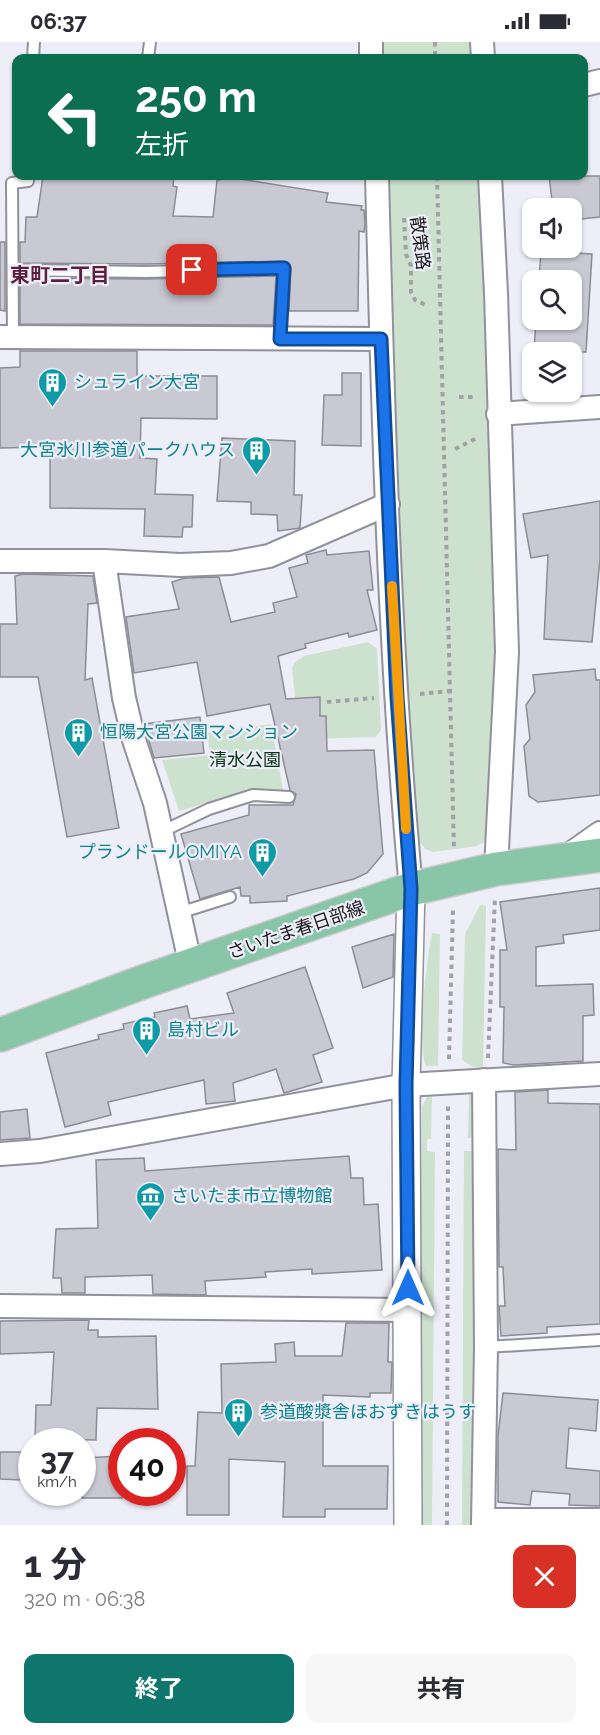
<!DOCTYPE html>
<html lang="ja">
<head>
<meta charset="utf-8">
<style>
  body { margin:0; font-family:Raleway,"Noto Sans JP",sans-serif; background:#f7f7f7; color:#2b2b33; height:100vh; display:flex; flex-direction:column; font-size:22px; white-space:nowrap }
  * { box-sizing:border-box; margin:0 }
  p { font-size:20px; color:#7c7c81 }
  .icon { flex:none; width:33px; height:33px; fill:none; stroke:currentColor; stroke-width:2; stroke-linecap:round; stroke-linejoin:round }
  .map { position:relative; height:1483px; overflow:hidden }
  .side { display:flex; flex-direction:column; background:#fff; flex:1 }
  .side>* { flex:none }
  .top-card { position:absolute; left:12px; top:12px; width:576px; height:126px; border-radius:12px; box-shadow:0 2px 4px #0004; background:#0b6e4f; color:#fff; overflow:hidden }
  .fabs { position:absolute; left:522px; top:156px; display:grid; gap:12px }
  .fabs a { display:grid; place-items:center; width:60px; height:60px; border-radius:12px; background:#fff; box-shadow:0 2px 4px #0004; font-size:30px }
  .speed { position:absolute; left:18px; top:1386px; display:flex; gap:12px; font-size:30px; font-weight:700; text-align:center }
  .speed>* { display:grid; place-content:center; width:78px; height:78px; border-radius:50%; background:#fff; box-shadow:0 2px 4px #0004; line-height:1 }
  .speed small { font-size:15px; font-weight:400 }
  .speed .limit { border:9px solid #d22; background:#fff; color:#111 }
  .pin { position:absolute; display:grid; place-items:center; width:51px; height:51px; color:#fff; margin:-26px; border-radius:12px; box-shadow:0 3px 9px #0006 }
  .me { position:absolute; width:66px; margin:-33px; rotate:0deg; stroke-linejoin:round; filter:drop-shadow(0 0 4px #0008) }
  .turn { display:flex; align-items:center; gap:21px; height:126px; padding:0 24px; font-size:27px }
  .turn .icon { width:78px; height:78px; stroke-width:2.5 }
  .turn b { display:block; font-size:42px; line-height:51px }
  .round { display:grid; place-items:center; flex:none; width:63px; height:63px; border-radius:12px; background:#f7f7f7 }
  .headline { display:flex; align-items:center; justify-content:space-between; height:102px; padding:0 24px }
  h1 { font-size:36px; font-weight:700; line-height:45px }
  .button { display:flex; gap:12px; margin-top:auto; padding:12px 24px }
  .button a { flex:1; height:69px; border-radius:12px; background:#0f766e; color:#fff; font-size:24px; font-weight:700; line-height:69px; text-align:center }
  .button a+a { background:#f7f7f7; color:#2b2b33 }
  .status { display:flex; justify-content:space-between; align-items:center; height:42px; padding:0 30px; background:#fff; direction:ltr }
  .status svg { height:16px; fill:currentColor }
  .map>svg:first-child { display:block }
  .green { fill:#cde1cf }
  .building { fill:#c9c9d3; stroke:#8c8c95; stroke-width:1.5 }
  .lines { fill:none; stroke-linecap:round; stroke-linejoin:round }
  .service-casing { stroke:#92919b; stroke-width:14 }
  .minor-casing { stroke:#92919b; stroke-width:26 }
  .tertiary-casing { stroke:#92919b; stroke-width:30 }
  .primary-casing { stroke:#cccccd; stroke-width:36 }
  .path { stroke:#a1a1a8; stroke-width:4; stroke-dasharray:4.5 4.5; stroke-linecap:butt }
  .service { stroke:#fff; stroke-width:10 }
  .minor { stroke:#fff; stroke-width:22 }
  .tertiary { stroke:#fff; stroke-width:27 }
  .primary { stroke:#89c6a7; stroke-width:33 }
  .route-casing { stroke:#114b97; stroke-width:15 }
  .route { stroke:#1a73e8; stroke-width:10 }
  .slow { stroke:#f59e0b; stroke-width:10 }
  .labels { text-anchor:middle; stroke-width:4.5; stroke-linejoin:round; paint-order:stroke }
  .street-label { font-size:18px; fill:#19191c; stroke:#eeeef8 }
  .culture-label { font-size:18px; fill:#0d838f; stroke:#eeeef8; text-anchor:start }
  .park-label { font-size:18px; fill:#053412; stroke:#eeeef8 }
  .neighbourhood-label { font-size:20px; font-weight:bold; fill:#5c1d3e; stroke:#eeeef8 }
</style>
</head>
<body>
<div class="status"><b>06:37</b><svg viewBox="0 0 49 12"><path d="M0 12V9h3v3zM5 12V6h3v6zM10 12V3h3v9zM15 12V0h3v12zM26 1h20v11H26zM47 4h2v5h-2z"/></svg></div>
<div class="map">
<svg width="600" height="1483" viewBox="0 0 600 1483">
  <rect width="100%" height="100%" fill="#eeeef8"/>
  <!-- green -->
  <path class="green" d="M 381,0 L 477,0 L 478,16 L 381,16 Z
    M 387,134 L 486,134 L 501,569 L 488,798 L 477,804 L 433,810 L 425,807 L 418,798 L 409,741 Z
    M 368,600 L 377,607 L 381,688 L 376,695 L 308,697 L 299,692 L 292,626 L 295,620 L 304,614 Z
    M 271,682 L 283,748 C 246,747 214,759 179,769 L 162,718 L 210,713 L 207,691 Z
    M 480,863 L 486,864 L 483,1026 L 473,1025 L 462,1018 L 465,892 Z
    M 432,891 L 440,892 L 438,1024 L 426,1024 C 416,1004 427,916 432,891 Z
    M 469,1053 L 476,1055 L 476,1483 L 462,1483 L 464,1109 L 472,1109 L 473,1096 L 468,1096 Z
    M 427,1055 L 432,1055 L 431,1097 L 427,1097 L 427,1109 L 435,1110 L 432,1483 L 420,1483 L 422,1064 Z"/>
  <!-- building -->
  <path class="building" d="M 43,134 L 174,134 L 173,144 L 177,145 L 173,174 L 213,175 L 217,138 L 220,138 L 221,134 L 328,151 L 326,160 L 362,164 L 361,168 L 364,168 L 365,182 L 364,190 L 359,189 L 358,269 L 289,269 L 291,226 L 284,219 L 146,222 L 20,221 L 20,200 L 25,200 L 26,175 L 37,175 Z
    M 549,134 L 600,134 L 600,175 L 572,178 L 572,166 L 553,166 Z
    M 0,200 L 5,200 L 5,269 L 0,268 Z
    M 541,209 L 592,212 L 586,310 L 534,310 L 536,278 L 572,278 L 572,238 L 539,238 Z
    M 276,234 L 273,283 L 20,282 L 20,236 L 146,237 Z
    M 20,309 L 137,309 L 137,334 L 217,334 L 217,377 L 141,376 L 140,416 L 157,417 L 155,452 L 193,453 L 192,485 L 183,485 L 182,495 L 144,494 L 145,467 L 50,466 L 50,405 L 0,406 L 0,326 L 20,325 Z
    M 342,331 L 361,331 L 361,404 L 322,403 L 324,353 L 342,353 Z
    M 222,396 L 295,399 L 294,453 L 302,453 L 300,486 L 278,489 L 277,473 L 251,472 L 251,460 L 217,459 Z
    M 600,459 L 600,517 L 592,600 L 544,597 L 548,513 L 531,516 L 523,472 Z
    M 326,508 L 327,513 L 369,509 L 373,548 L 367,548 L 377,588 L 349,595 L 348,591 L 305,602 L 306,606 L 278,614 L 286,657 L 320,655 L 320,674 L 326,674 L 327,709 L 374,708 L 383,812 L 367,831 L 354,837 L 287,854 L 287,859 L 250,861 L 250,854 L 241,854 L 240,845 L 200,857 L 181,792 L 249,773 L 249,763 L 293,763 L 296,752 L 290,748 L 270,662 L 207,674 L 197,620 L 134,631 L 126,575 L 179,567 L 172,540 L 185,536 L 219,535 L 231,580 L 275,570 L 273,561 L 297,555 L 289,526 L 308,521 L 306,513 Z
    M 23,532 L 93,534 L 97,561 L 88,562 L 85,638 L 92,636 L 119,786 L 67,795 L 38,635 L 0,635 L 0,582 L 17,582 L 15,534 Z
    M 595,627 L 596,638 L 600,638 L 600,753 L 538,760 L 529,754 L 524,704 L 530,697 L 526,663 L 535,650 L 533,633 Z
    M 200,675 L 204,711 L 154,716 L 144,682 Z
    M 600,846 L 600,888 L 563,893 L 564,901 L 536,905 L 536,944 L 593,942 L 594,973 L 583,974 L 583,1019 L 514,1023 L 503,1021 L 504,965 L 500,965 L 500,908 L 507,908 L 500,860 Z
    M 394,892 L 393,935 L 363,946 L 352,905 Z
    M 305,925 L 333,1006 L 313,1013 L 322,1040 L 284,1051 L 276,1027 L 233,1041 L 235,1059 L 206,1062 L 204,1038 L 108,1060 L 111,1073 L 65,1085 L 46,1011 L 99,997 L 98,993 L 124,987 L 123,982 L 155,975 L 154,971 L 187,964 L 190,977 L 234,971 L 227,951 Z
    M 548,1048 L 548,1061 L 600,1062 L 600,1282 L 547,1285 L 547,1291 L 501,1294 L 499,1264 L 505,1264 L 503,1225 L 499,1225 L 498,1107 L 516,1108 L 515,1050 Z
    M 27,1067 L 30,1096 L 0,1098 L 0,1070 Z
    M 349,1114 L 351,1136 L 363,1136 L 364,1163 L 378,1162 L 382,1228 L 312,1232 L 312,1227 L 265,1230 L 266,1235 L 205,1239 L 206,1253 L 153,1252 L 152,1233 L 85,1235 L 85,1251 L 62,1251 L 61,1236 L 53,1236 L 56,1187 L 98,1186 L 96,1118 L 144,1116 L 145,1129 Z
    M 89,1278 L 88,1288 L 98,1288 L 98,1295 L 156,1294 L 158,1367 L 97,1366 L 96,1398 L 35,1397 L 36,1363 L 51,1363 L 54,1310 L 0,1312 L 0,1279 Z
    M 346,1281 L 389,1281 L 388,1320 L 392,1320 L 391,1351 L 370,1351 L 370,1355 L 323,1353 L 323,1424 L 388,1424 L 387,1467 L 325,1467 L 325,1475 L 283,1475 L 285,1420 L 229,1417 L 229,1473 L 187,1473 L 187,1424 L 195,1424 L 198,1370 L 222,1371 L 221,1322 L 276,1320 L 275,1302 L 294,1300 L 295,1314 L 342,1314 Z
    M 503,1351 L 598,1358 L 596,1389 L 569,1386 L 566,1426 L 600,1429 L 600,1464 L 569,1463 L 570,1452 L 532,1449 L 530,1463 L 498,1460 L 498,1394 Z
    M 0,1410 L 22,1410 L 21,1438 L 0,1437 Z
    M 122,1414 L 122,1456 L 82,1456 L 82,1416 Z"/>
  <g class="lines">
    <defs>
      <path id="service" d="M 33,16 L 34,0
        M 148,16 L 150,0
        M 14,228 L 146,230 L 284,226 L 280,297
        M 13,295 L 12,141 L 28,139 L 28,134
        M 161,790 L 209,767 L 253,753 L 289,755
        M 179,871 L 230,855
        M 486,1305 L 600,1298"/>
      <path id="minor" d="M 371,0 L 371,16
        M 482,0 L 483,16
        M 584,43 L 600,39
        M 377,134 C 383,372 389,610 411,847
        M 490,134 L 496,251 L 507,610 L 496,827
        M 0,295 L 381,297
        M 498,372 L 600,365
        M 0,519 L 104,519 L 180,523 L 231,521 L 269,514 L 388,462
        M 104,519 L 124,656 L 134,698 L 155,761 L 191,925
        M 566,815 L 600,791
        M 0,1112 L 40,1109 L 406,1043 L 600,1032
        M 0,1264 L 408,1268
        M 483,1478 L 600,1478
        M 483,1483 L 486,1305 L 484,1038"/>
      <path id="tertiary" d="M 408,1483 L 406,1043 L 411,847"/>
      <path id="primary" d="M 0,993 L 143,940 L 411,847 L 496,827 L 600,813"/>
    </defs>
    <!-- service casing -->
    <use href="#service" class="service-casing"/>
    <!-- minor casing -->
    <use href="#minor" class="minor-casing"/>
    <!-- tertiary casing -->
    <use href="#tertiary" class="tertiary-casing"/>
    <!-- primary casing -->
    <use href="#primary" class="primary-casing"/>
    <!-- path -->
    <path class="path" d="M 435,0 L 435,16
      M 437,134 L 454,808
      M 404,176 L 406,212 L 411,224 L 411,250 L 415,258 L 426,263
      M 459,355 L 476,355
      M 455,407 L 477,396
      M 420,652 L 449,649
      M 327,660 L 374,656
      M 488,1016 L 495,855
      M 449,1017 L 453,866
      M 447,1483 L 448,1064"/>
    <!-- service -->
    <use href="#service" class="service"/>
    <!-- minor -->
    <use href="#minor" class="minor"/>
    <!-- tertiary -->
    <use href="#tertiary" class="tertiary"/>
    <!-- primary -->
    <use href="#primary" class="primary"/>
  </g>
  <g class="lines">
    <defs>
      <path id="route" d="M 192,228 L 284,226 L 280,297 L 381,297 L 397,655 L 411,847 L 406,1043 L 408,1246"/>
    </defs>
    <!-- route casing -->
    <use href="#route" class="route-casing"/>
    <!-- route -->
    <use href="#route" class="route"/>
    <!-- slow -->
    <path class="slow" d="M 392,544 L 406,787"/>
  </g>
  <!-- icons -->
  <defs>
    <symbol id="building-pin" viewBox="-11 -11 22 30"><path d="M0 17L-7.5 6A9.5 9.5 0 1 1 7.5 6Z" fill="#0f9aa8" stroke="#eeeef8"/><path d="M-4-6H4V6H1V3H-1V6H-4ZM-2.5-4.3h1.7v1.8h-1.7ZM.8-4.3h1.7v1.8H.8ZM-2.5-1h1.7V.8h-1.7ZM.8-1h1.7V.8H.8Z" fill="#fff"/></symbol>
    <symbol id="museum-pin" viewBox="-11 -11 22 30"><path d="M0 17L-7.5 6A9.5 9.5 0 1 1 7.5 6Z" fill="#0f9aa8" stroke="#eeeef8"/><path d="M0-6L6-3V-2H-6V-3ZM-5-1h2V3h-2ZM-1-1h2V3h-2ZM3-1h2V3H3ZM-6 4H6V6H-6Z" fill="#fff"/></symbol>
  </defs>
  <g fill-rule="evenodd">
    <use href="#building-pin" x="36" y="324" width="33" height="45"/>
    <use href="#building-pin" x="240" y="392" width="33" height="45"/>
    <use href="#building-pin" x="62" y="674" width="33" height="45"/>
    <use href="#building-pin" x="246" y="794" width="33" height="45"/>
    <use href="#building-pin" x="130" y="972" width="33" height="45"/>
    <use href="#museum-pin" x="134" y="1138" width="33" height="45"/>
    <use href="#building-pin" x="222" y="1354" width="33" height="45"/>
  </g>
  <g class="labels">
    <!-- street labels -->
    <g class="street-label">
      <text transform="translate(420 201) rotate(83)" y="6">散策路</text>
      <text transform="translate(296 888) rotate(-19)" y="6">さいたま春日部線</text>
    </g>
    <!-- culture labels -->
    <g class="culture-label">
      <text x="74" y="346">シュライン大宮</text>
      <text x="235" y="414" text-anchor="end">大宮氷川参道パークハウス</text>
      <text x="100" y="696">恒陽大宮公園マンション</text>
      <text x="242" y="816" text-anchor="end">プランドールOMIYA</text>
      <text x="167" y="994">島村ビル</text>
      <text x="171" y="1160">さいたま市立博物館</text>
      <text x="260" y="1376">参道酸漿舎ほおずきはうす</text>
    </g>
    <!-- park labels -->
    <g class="park-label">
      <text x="245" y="724">清水公園</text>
    </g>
    <!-- neighbourhood labels -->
    <g class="neighbourhood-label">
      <text x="60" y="240">東町二丁目</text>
    </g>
  </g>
</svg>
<div class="fabs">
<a><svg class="icon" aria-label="sound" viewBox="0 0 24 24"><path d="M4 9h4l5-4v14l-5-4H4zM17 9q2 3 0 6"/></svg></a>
<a><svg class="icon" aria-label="search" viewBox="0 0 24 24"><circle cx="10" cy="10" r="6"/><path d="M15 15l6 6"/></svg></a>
<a><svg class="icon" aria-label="layers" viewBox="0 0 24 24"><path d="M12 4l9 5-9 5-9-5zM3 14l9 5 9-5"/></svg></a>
</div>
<div class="speed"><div>37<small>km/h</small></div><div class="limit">40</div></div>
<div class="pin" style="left:192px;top:228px;background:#d93025"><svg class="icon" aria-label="arrive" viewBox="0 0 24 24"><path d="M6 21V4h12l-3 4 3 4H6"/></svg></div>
<svg class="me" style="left:408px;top:1246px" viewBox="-20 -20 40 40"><path d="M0-17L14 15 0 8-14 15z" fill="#1a73e8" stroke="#fff" stroke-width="4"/></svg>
<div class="top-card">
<div class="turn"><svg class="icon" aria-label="left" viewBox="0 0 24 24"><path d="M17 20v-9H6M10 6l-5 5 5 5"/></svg><div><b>250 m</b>左折</div></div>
</div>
</div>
<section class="side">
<div class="headline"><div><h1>1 分</h1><p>320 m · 06:38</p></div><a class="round" style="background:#d93025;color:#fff"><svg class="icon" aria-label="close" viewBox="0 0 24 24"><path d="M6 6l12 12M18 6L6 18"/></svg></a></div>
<div class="button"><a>終了</a><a>共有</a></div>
</section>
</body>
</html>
